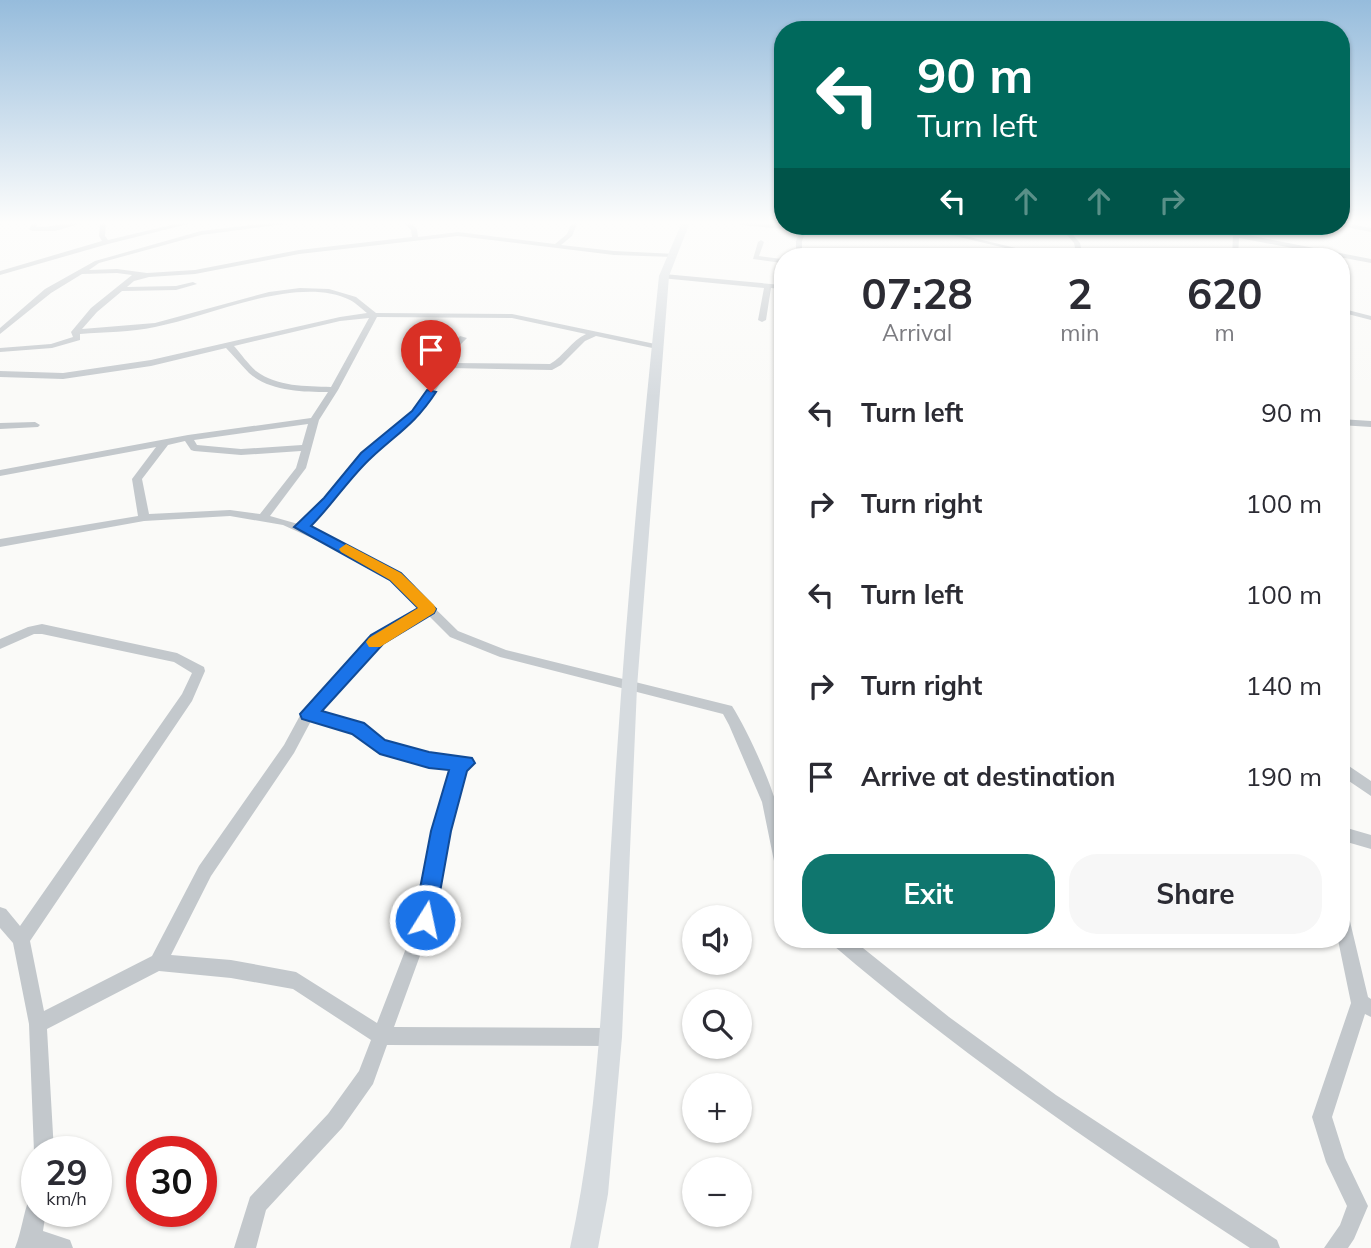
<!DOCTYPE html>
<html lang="en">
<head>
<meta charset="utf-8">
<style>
  body { margin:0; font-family:Mulish,sans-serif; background:#f7f7f7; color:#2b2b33; height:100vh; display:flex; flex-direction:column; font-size:26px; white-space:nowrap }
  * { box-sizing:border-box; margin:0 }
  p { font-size:23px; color:#7c7c81 }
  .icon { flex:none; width:38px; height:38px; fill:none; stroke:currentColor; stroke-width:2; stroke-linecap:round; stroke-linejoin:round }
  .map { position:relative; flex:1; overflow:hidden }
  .side { position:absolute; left:774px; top:248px; width:576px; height:700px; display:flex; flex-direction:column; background:#fff; border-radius:28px; box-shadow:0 2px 5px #0004 }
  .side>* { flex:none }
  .banner { position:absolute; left:774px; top:21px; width:576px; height:214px; border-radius:28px; box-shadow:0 2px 5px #0004; background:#00695c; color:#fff; overflow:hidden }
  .controls { position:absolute; left:682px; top:905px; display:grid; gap:14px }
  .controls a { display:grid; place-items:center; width:70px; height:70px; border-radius:50%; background:#fff; box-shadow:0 2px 5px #0004; font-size:35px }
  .speed { position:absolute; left:21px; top:1136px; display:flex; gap:14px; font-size:35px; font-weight:700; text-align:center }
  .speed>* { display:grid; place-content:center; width:91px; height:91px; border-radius:50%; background:#fff; box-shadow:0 2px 5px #0004; line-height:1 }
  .speed small { font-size:18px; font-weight:400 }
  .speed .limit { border:10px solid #d22; background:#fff; color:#111 }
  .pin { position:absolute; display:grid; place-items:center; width:60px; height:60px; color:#fff; margin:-72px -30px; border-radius:50% 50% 50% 0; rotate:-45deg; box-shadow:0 0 7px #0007 }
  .pin .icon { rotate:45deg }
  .me { position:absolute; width:77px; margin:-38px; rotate:10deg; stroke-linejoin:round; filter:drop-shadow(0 0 5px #0008) }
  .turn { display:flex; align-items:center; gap:24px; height:147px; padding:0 28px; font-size:32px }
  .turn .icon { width:91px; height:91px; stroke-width:2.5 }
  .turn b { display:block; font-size:49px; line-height:60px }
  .lanes { display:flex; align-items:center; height:66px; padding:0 28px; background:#0003; justify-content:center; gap:35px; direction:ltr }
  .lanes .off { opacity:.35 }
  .eta { display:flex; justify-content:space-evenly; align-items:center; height:119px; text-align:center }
  .eta b { font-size:42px; font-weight:700; line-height:49px }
  .action { display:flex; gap:14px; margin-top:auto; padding:14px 28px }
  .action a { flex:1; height:80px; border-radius:28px; background:#0f766e; color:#fff; font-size:28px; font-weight:700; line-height:80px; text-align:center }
  .action a+a { background:#f7f7f7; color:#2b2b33 }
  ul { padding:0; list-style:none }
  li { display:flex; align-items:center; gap:21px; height:91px; padding:0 28px }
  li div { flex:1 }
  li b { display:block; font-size:26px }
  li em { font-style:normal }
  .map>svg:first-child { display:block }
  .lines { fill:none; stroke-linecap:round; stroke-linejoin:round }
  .minor { fill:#c3c8cc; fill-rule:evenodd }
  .major { fill:#d6dbdf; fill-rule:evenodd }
  .route { fill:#1a73e8; stroke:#114b97; stroke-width:2 }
  .slow { fill:#f59e0b }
</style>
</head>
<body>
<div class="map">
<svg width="1371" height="1248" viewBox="0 0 1371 1248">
  <rect width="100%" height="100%" fill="#fafaf8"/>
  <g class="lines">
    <!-- minor -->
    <path class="minor" d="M 33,222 L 39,222 L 36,227 C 53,227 69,222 86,222 L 55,231 L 32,231 L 29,229 Z
      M 100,222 L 106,222 L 105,236 L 108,240 L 184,222 L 196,222 L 108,244 L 0,275 L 0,271 L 102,241 L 99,236 Z
      M 278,222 L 299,222 L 201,235 L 99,263 L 89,270 L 117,269 L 147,273 L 195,270 L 299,250 L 412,237 L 411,230 L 403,222 L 410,222 L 417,229 L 418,237 L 458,232 L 555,244 L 567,234 L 572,222 L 578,222 L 572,236 L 561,245 L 614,251 L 676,254 L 676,256 L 674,257 L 614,255 L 458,236 L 299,254 L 195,274 L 149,277 L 134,281 L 127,287 L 176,286 L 193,282 L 197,284 L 176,290 L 122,291 L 97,312 L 82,329 L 155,323 L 269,292 L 300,288 L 329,289 L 356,297 L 376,313 L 512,314 L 660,345 L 660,349 L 657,349 L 596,336 L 585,341 L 561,365 L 552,370 L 450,368 L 420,415 L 368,458 L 332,503 L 307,527 L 344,543 L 400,574 L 458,631 L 506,650 L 732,706 C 748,731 780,800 782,829 C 783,842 782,855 782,868 L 776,866 L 774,861 L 762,802 L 729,725 L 723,714 L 500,657 L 450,637 L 428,615 L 381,642 L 319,712 L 362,725 L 384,742 L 429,754 L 465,757 L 470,759 L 472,763 L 470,767 L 465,770 L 449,831 L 433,920 L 394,1027 L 610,1028 L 616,1031 L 619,1037 L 616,1043 L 610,1046 L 387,1045 L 373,1084 L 342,1128 L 266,1210 L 256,1248 L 234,1248 L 250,1197 L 328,1114 L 359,1071 L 371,1040 L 293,989 L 231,978 L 159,971 L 47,1029 L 54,1152 L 37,1152 L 37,1159 L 34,1152 L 29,1024 L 13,943 L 0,928 L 0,907 L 6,909 L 20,926 L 182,694 L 192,673 L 174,662 L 42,634 L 34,634 L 0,649 L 0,639 L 28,627 L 42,624 L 177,653 L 204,667 L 205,671 L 192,701 L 30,941 L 44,1011 L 152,956 L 199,866 L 284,745 L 303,710 L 373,636 L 420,608 L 392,580 L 336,549 L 283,525 L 230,516 L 144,521 L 0,547 L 0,539 L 138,516 L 132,479 L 156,447 L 0,476 L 0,470 L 188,435 L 311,418 L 328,392 C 302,392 269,391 249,373 C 241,365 234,356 226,348 L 151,366 L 63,379 L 0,377 L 0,371 L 63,373 L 151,360 L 340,317 L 367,313 C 362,309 356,303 350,300 C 298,274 209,317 155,327 C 131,332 105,332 80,334 L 80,340 L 52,348 L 0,352 L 0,348 L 51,344 L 73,337 L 71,332 L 91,308 L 132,275 L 117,273 L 82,274 L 51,293 L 0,334 L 0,328 L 45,289 L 95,261 L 201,231 ZM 377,317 L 512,318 L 586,334 C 571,341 564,356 550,364 L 452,363 L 453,352 L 467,338 L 460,336 L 445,351 L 443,365 L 414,411 L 362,454 L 324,499 L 298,524 L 270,516 L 306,468 L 319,420 L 338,390 ZM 369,318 L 331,387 C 306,386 277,387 256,371 C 248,364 241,354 234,346 L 340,321 ZM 308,424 L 302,445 L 241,449 L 197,445 L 194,440 ZM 185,441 L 191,450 L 194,451 L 241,455 L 301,451 L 296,468 L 260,514 L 230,510 L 149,514 L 142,479 L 168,445 ZM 311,721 L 352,733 L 380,753 L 429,766 L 451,768 L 433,831 L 417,920 L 377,1023 L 296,972 L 231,960 L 171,955 L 211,876 L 294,753 Z
      M 740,222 L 808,226 L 802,241 L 802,257 L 796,257 L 796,241 L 800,231 L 743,225 Z
      M 1340,222 L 1371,228 L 1371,232 L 1339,226 Z
      M 913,226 L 923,226 L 1054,257 L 1043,257 Z
      M 1059,226 L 1065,226 L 1080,243 L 1083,257 L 1077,257 L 1074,243 Z
      M 1186,226 C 1201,225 1216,232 1232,232 C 1241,232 1250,226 1260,226 L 1242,234 L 1371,259 L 1371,263 L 1239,238 L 1238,257 L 1232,257 L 1233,236 Z
      M 761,240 L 764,242 L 759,256 L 782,259 L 782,263 L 753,259 L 758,242 Z
      M 664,274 L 782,285 L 782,289 L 771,288 L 766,320 L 762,322 L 758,320 L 764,288 L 661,278 L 661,274 Z
      M 1340,308 L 1371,316 L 1371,320 L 1340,312 Z
      M 1340,419 L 1371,421 L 1371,427 L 1340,425 Z
      M 35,422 L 40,425 L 38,427 L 0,429 L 0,423 Z
      M 1340,760 L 1371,781 L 1371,796 L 1340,775 Z
      M 1340,826 L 1371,835 L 1371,849 L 1340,840 Z
      M 1340,905 L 1346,907 L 1348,913 L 1368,997 L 1371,999 L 1371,1017 L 1365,1014 L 1332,1117 L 1345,1158 L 1368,1206 L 1354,1239 L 1348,1248 L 1324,1248 L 1340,1225 L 1347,1206 L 1326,1162 L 1312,1117 L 1351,1003 L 1338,940 L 1340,940 Z
      M 832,940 L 853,940 L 949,1017 L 1056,1095 L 1277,1240 L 1280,1248 L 1250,1248 C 1106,1154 965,1058 834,946 Z
      M 37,1194 L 37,1211 L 46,1211 L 43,1231 L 70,1240 L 73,1248 L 15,1248 C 22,1231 23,1213 30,1197 Z"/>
    <!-- major -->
    <path class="major" d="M 682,222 L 690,222 L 669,276 L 637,687 L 622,1037 L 608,1194 L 598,1248 L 570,1248 C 602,1101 604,947 614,797 C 625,623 641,449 659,276 Z"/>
  </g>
  <!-- sky -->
  <linearGradient id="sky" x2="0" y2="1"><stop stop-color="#96bcdc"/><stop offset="0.56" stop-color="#fdfdfc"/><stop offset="1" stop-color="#fdfdfc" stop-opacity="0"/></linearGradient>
  <rect width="1371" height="397" fill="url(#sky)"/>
  <!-- route -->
  <path class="route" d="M 427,390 L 436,392 C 416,423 398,433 372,457 C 350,477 333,504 311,526 L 401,573 L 436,609 L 434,613 L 383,644 L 322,711 L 364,723 L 385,740 L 429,752 L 472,758 L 475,763 L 467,771 L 451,831 L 435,920 L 432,928 L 425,931 L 417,928 L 414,920 L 431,831 L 449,770 L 429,768 L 380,754 L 352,734 L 302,719 L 300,714 L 371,635 L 418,608 L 390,580 L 294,527 L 324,498 L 361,453 L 412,411 Z"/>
  <!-- slow -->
  <path class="slow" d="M 346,544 L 401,573 L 434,605 L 436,609 L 434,613 L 380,647 L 369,647 L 366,642 L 369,638 L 418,608 L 390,580 L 341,552 L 339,549 Z"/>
</svg>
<div class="controls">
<a><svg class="icon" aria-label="sound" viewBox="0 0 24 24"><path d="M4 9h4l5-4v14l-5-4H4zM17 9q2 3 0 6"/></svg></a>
<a><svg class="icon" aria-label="search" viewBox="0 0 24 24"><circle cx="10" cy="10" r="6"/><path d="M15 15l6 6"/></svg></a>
<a>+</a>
<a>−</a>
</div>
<div class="speed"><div>29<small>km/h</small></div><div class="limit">30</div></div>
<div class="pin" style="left:431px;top:392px;background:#d93025"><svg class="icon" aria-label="arrive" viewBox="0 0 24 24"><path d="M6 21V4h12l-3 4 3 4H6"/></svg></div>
<svg class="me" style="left:425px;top:920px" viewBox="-20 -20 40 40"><circle r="17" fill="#1a73e8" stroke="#fff" stroke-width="3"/><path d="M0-11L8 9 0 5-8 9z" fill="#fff"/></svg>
<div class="banner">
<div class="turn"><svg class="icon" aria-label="left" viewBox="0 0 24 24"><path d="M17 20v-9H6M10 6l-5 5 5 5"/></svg><div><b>90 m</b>Turn left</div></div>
<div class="lanes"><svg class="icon" aria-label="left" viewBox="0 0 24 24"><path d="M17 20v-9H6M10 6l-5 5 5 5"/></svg><svg class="icon off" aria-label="ahead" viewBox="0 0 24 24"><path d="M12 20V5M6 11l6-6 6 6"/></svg><svg class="icon off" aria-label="ahead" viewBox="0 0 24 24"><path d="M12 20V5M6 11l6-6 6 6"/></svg><svg class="icon off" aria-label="right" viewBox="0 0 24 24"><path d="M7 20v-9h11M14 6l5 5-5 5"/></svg></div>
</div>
<section class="side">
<div class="eta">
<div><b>07:28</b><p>Arrival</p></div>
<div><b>2</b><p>min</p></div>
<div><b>620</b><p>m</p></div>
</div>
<ul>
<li><svg class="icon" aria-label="left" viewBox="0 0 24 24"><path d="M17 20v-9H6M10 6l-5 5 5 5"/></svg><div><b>Turn left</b></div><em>90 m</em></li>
<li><svg class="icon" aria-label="right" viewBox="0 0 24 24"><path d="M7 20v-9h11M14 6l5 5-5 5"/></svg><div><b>Turn right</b></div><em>100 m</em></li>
<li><svg class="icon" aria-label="left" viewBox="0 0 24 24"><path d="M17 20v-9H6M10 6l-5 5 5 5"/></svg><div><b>Turn left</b></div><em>100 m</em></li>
<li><svg class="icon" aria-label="right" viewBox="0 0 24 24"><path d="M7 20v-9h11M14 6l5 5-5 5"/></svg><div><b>Turn right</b></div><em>140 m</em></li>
<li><svg class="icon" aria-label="arrive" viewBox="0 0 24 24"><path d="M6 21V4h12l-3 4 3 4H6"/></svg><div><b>Arrive at destination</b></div><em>190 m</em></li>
</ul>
<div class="action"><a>Exit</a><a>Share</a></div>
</section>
</div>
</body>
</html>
